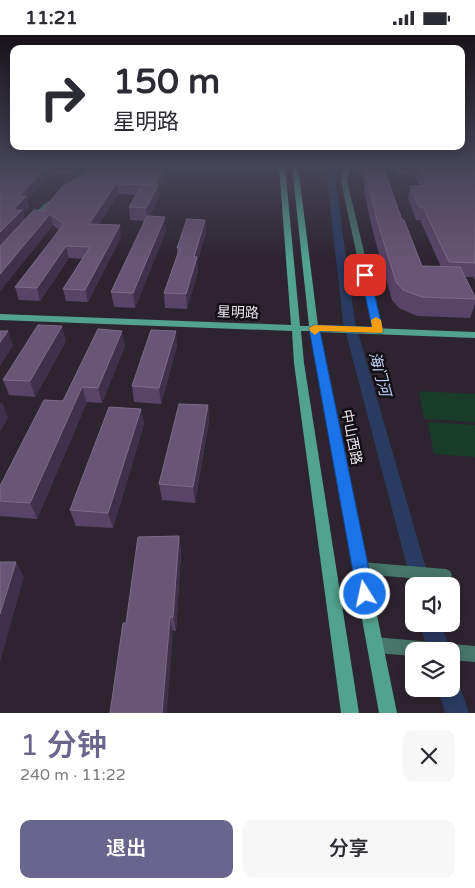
<!DOCTYPE html>
<html lang="zh">
<head>
<meta charset="utf-8">
<style>
  body { margin:0; font-family:"Varela Round","Noto Sans SC",sans-serif; background:#f7f7f7; color:#2b2b33; height:100vh; display:flex; flex-direction:column; font-size:19px; white-space:nowrap }
  * { box-sizing:border-box; margin:0 }
  p { font-size:16px; color:#7c7c81 }
  .icon { flex:none; width:28px; height:28px; fill:none; stroke:currentColor; stroke-width:2; stroke-linecap:round; stroke-linejoin:round }
  .map { position:relative; height:678px; overflow:hidden }
  .side { display:flex; flex-direction:column; background:#fff; flex:1 }
  .side>* { flex:none }
  .hud { position:absolute; left:10px; top:10px; width:455px; height:105px; border-radius:10px; box-shadow:0 2px 12px #0003; background:#fff; color:#2b2b33; overflow:hidden }
  .buttons { position:absolute; left:405px; top:542px; display:grid; gap:10px }
  .buttons a { display:grid; place-items:center; width:55px; height:55px; border-radius:10px; background:#fff; box-shadow:0 2px 12px #0003; font-size:25px }
  .pin { position:absolute; display:grid; place-items:center; width:42px; height:42px; color:#fff; margin:-21px; border-radius:10px; box-shadow:0 2px 8px #0006 }
  .me { position:absolute; width:55px; margin:-28px; rotate:350deg; stroke-linejoin:round; filter:drop-shadow(0 0 4px #0008) }
  .turn { display:flex; align-items:center; gap:18px; height:105px; padding:0 20px; font-size:22px }
  .turn .icon { width:65px; height:65px; stroke-width:2.5 }
  .turn b { display:block; font-size:35px; line-height:42px }
  .round { display:grid; place-items:center; flex:none; width:52px; height:52px; border-radius:10px; background:#f7f7f7 }
  .headline { display:flex; align-items:center; justify-content:space-between; height:85px; padding:0 20px }
  h1 { font-size:30px; font-weight:600; line-height:38px; color:#68668c }
  .action { display:flex; gap:10px; margin-top:auto; padding:10px 20px }
  .action a { flex:1; height:58px; border-radius:10px; background:#68668c; color:#fff; font-size:20px; font-weight:600; line-height:58px; text-align:center }
  .action a+a { background:#f7f7f7; color:#2b2b33 }
  .status { display:flex; justify-content:space-between; align-items:center; height:35px; padding:0 25px; background:#fff; direction:ltr }
  .status svg { height:14px; fill:currentColor }
  .map>svg:first-child { display:block }
  .green { fill:#183c29 }
  .lines { fill:none; stroke-linecap:round; stroke-linejoin:round }
  .canal { fill:#293b60; fill-rule:evenodd }
  .lane { fill:#467669; fill-rule:evenodd }
  .street { fill:#467669; fill-rule:evenodd }
  .secondary { fill:#51a38d; fill-rule:evenodd }
  .wall { fill:#594468; fill-rule:evenodd }
  .shaded-wall { fill:#41304b }
  .building { fill:#695576; stroke:#7d6c89 }
  .route { fill:#1a73e8; stroke:#114b97 }
  .slow { fill:#f59e0b }
  .labels { text-anchor:middle; stroke-width:5; stroke-linejoin:round; paint-order:stroke }
  .street-label { font-size:14px; fill:#eae5ec; stroke:#130f14 }
  .water-label { font-size:15px; font-style:italic; fill:#c1d6fd; stroke:#130f14 }
</style>
</head>
<body>
<div class="status"><b>11:21</b><svg viewBox="0 0 49 12"><path d="M0 12V9h3v3zM5 12V6h3v6zM10 12V3h3v9zM15 12V0h3v12zM26 1h20v11H26zM47 4h2v5h-2z"/></svg></div>
<div class="map">
<svg width="475" height="678" viewBox="0 0 475 678">
  <rect width="100%" height="100%" fill="#2d242f"/>
  <!-- green -->
  <path class="green" d="M 419,356 L 475,359 L 475,387 L 424,384 Z
    M 428,387 L 475,390 L 475,422 L 434,419 Z"/>
  <g class="lines">
    <!-- canal -->
    <path class="canal" d="M 329,131 L 337,131 L 335,142 L 355,287 L 431,551 L 414,551 L 414,558 L 343,287 L 327,142 Z
      M 420,589 L 442,589 L 450,616 L 428,616 Z
      M 451,643 L 458,646 L 469,678 L 445,678 L 438,654 L 451,654 Z"/>
    <!-- lane -->
    <path class="lane" d="M 360,527 L 446,534 L 450,536 L 452,540 L 450,544 L 446,546 L 360,539 L 356,537 L 354,533 L 356,529 Z"/>
    <!-- street -->
    <path class="street" d="M 344,131 L 350,131 L 347,146 L 383,296 L 378,299 L 373,296 L 341,146 Z
      M 58,160 L 63,161 L 47,172 L 33,187 L 29,187 L 29,185 L 43,170 Z
      M 375,602 L 475,611 L 475,627 L 451,625 L 451,616 L 414,616 L 414,621 L 375,618 L 369,616 L 367,610 L 369,604 Z"/>
    <!-- secondary -->
    <path class="secondary" d="M 279,131 L 285,131 L 300,291 L 309,291 L 292,131 L 298,131 L 318,291 L 475,297 L 475,303 L 319,297 L 397,678 L 379,678 L 310,296 L 301,296 L 304,328 L 359,678 L 341,678 L 294,328 L 292,296 L 0,285 L 0,279 L 291,290 Z"/>
  </g>
  <!-- wall -->
  <path class="wall" d="M 0,131 L 165,131 L 165,136 L 162,142 L 163,147 L 158,155 L 159,162 L 150,181 L 166,195 L 135,273 L 114,272 L 111,257 L 145,186 L 130,185 L 129,172 L 136,160 L 118,159 L 98,190 L 121,202 L 88,267 L 66,266 L 63,254 L 82,224 L 69,223 L 40,266 L 19,265 L 15,252 L 59,195 L 53,190 L 0,256 ZM 50,140 L 79,140 L 79,142 L 44,174 L 44,176 L 25,185 L 23,178 L 29,172 L 27,165 Z
    M 358,131 L 383,131 L 402,185 L 422,231 L 441,232 L 420,185 L 416,185 L 408,163 L 410,151 L 419,151 L 415,140 L 398,140 L 395,131 L 475,131 L 475,245 L 473,242 L 465,242 L 475,262 L 475,269 L 470,283 L 417,281 L 399,273 L 392,265 L 374,201 L 364,157 L 365,153 Z
    M 205,185 L 206,198 L 197,227 L 198,236 L 187,274 L 165,273 L 164,258 L 177,220 L 177,213 Z
    M 66,306 L 35,362 L 9,360 L 3,345 Z
    M 125,311 L 102,368 L 87,367 L 37,484 L 0,481 L 0,451 L 63,366 Z
    M 177,311 L 161,369 L 134,367 L 132,351 Z
    M 208,370 L 209,386 L 195,468 L 162,465 L 159,449 Z
    M 141,374 L 144,389 L 113,493 L 76,491 L 70,475 Z
    M 179,501 L 181,517 L 176,596 L 126,588 Z"/>
  <!-- shaded-wall -->
  <path class="shaded-wall" d="M 47,131 L 48,131 L 50,140 L 27,165 L 29,172 L 23,178 L 25,186 L 0,212 L 0,197 L 13,175 L 19,161 Z
    M 83,131 L 98,131 L 79,144 L 77,134 Z
    M 162,131 L 165,131 L 165,136 L 162,142 L 163,147 L 158,155 L 159,162 L 147,186 L 146,173 Z
    M 116,149 L 118,159 L 91,201 L 89,189 Z
    M 50,179 L 53,190 L 0,256 L 0,239 Z
    M 165,182 L 166,195 L 135,273 L 133,258 Z
    M 205,185 L 206,198 L 197,227 L 198,236 L 187,274 L 186,259 L 194,222 Z
    M 120,190 L 121,202 L 88,267 L 85,255 Z
    M 66,211 L 69,223 L 40,266 L 37,253 Z
    M 62,291 L 66,306 L 35,362 L 30,346 Z
    M 8,296 L 13,311 L 0,331 L 0,307 Z
    M 122,296 L 125,311 L 102,368 L 98,353 Z
    M 176,296 L 177,311 L 161,369 L 159,353 Z
    M 82,352 L 87,367 L 37,484 L 30,468 Z
    M 2,367 L 8,383 L 0,397 L 0,369 Z
    M 208,370 L 209,386 L 195,468 L 193,452 Z
    M 141,374 L 144,389 L 113,493 L 108,478 Z
    M 179,501 L 181,517 L 176,596 L 173,582 Z
    M 16,527 L 24,542 L 0,627 L 0,579 Z
    M 170,582 L 173,597 L 167,678 L 162,678 Z"/>
  <!-- building -->
  <path class="building" d="M 0,131 L 47,131 L 19,161 L 26,161 L 13,175 L 22,175 L 0,197 Z
    M 98,131 L 162,131 L 159,137 L 162,137 L 154,150 L 116,149 L 89,189 L 120,190 L 85,255 L 63,254 L 90,212 L 66,211 L 37,253 L 15,252 L 64,189 L 50,179 L 0,239 L 0,211 L 34,175 L 46,176 L 44,174 L 62,152 Z
    M 365,131 L 383,131 L 402,185 L 404,185 L 422,231 L 460,232 L 475,262 L 475,264 L 422,262 L 403,255 L 396,247 L 377,185 L 367,142 L 368,142 Z
    M 418,131 L 475,131 L 475,228 L 449,227 L 423,172 L 419,172 L 410,151 L 428,151 Z
    M 142,150 L 158,150 L 146,173 L 129,172 Z
    M 147,181 L 165,182 L 133,258 L 111,257 Z
    M 187,184 L 205,185 L 194,222 L 197,222 L 186,259 L 164,258 L 180,213 L 177,213 Z
    M 38,290 L 62,291 L 30,346 L 3,345 Z
    M 98,294 L 122,296 L 98,353 L 82,352 L 30,468 L 0,466 L 0,451 L 44,365 L 63,366 Z
    M 151,295 L 176,296 L 159,353 L 132,351 Z
    M 0,296 L 8,296 L 0,307 Z
    M 179,369 L 208,370 L 193,452 L 159,449 Z
    M 109,372 L 141,374 L 108,478 L 70,475 Z
    M 179,501 L 173,582 L 170,582 L 162,678 L 110,678 L 123,588 L 126,588 L 138,502 Z
    M 0,527 L 16,527 L 0,579 Z"/>
  <!-- sky -->
  <linearGradient id="sky" x2="0" y2="1"><stop stop-color="#19141a"/><stop offset="0.58" stop-color="#464558"/><stop offset="1" stop-color="#464558" stop-opacity="0"/></linearGradient>
  <rect width="475" height="226" fill="url(#sky)"/>
  <!-- route -->
  <path class="route" d="M 365,237 L 370,240 L 383,296 L 382,298 L 320,296 L 374,559 L 371,565 L 365,567 L 359,565 L 357,559 L 309,293 L 314,290 L 372,292 L 361,240 Z"/>
  <!-- slow -->
  <path class="slow" d="M 376,282 L 381,285 L 383,296 L 382,298 L 320,296 L 315,300 L 310,296 L 309,293 L 314,290 L 372,292 L 371,285 Z"/>
  <g class="labels">
    <!-- street labels -->
    <g class="street-label">
      <text transform="translate(238 277) rotate(2)" y="5">星明路</text>
      <text transform="translate(352 402) rotate(79)" y="5">中山西路</text>
    </g>
    <!-- water labels -->
    <g class="water-label">
      <text transform="translate(380 339) rotate(75)" y="5">海门河</text>
    </g>
  </g>
</svg>
<div class="buttons">
<a><svg class="icon" aria-label="sound" viewBox="0 0 24 24"><path d="M4 9h4l5-4v14l-5-4H4zM17 9q2 3 0 6"/></svg></a>
<a><svg class="icon" aria-label="layers" viewBox="0 0 24 24"><path d="M12 4l9 5-9 5-9-5zM3 14l9 5 9-5"/></svg></a>
</div>
<div class="pin" style="left:365px;top:240px;background:#d93025"><svg class="icon" aria-label="arrive" viewBox="0 0 24 24"><path d="M6 21V4h12l-3 4 3 4H6"/></svg></div>
<svg class="me" style="left:365px;top:559px" viewBox="-20 -20 40 40"><circle r="17" fill="#1a73e8" stroke="#fff" stroke-width="3"/><path d="M0-11L8 9 0 5-8 9z" fill="#fff"/></svg>
<div class="hud">
<div class="turn"><svg class="icon" aria-label="right" viewBox="0 0 24 24"><path d="M7 20v-9h11M14 6l5 5-5 5"/></svg><div><b>150 m</b>星明路</div></div>
</div>
</div>
<section class="side">
<div class="headline"><div><h1>1 分钟</h1><p>240 m · 11:22</p></div><a class="round"><svg class="icon" aria-label="close" viewBox="0 0 24 24"><path d="M6 6l12 12M18 6L6 18"/></svg></a></div>
<div class="action"><a>退出</a><a>分享</a></div>
</section>
</body>
</html>
